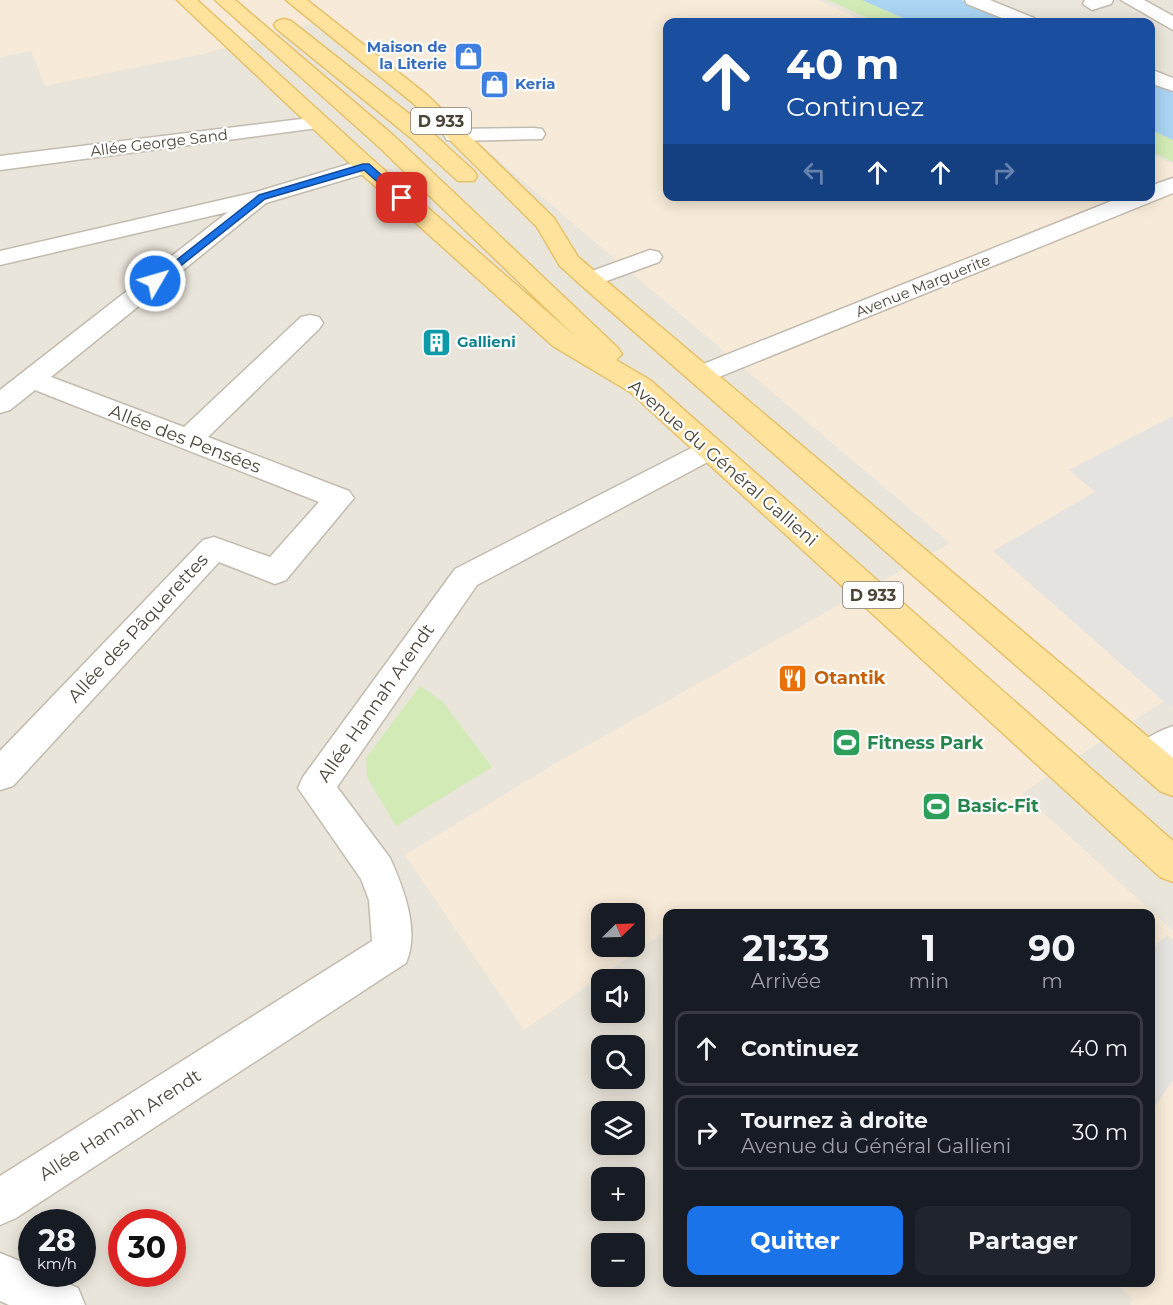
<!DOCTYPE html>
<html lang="fr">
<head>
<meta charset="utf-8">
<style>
  body { margin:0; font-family:Montserrat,sans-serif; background:#20242c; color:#f1f3f6; height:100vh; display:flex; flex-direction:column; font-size:22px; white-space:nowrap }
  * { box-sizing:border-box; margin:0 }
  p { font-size:20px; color:#9ea1a6 }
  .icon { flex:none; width:33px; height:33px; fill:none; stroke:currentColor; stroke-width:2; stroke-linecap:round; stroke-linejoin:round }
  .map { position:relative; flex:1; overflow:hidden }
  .sheet { position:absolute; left:663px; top:909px; width:492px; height:378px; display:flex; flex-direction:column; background:#171b24; border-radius:12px; box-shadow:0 3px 15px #0003 }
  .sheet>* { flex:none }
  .guide { position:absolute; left:663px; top:18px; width:492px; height:183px; border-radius:12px; box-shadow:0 3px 15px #0003; background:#1a4fa0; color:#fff; overflow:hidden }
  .needle { width:39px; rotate:67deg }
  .fabs { position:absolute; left:591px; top:903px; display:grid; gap:12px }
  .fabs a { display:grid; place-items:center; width:54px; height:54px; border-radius:12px; background:#171b24; box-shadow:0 3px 15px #0003; font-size:30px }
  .speed { position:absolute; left:18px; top:1209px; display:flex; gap:12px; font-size:30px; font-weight:700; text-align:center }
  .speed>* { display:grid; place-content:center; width:78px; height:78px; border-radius:50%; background:#171b24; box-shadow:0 3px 15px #0003; line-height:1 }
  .speed small { font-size:15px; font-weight:400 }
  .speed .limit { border:9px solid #d22; background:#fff; color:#111 }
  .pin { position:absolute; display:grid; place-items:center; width:51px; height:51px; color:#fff; margin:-26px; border-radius:12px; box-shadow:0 3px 9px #0006 }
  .me { position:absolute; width:66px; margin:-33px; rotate:52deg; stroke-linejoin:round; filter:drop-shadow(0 0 4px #0008) }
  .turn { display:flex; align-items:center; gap:21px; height:126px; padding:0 24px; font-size:27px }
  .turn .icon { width:78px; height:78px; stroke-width:2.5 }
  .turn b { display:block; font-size:42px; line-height:51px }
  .lanes { display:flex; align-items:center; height:57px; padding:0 24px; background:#0003; justify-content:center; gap:30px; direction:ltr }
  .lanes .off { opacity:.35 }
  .eta { display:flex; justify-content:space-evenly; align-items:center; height:102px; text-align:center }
  .eta b { font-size:36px; font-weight:700; line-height:42px }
  .cta { display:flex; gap:12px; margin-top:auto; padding:12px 24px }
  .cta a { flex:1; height:69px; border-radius:12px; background:#1a73e8; color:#fff; font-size:24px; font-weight:700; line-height:69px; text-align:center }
  .cta a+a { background:#20242c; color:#f1f3f6 }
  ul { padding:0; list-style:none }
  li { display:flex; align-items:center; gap:18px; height:75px; margin:0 12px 9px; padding:0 12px; border:3px solid #363941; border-radius:12px }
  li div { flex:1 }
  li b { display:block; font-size:22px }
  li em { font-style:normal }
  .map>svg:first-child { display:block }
  .residential { fill:#eae5da; fill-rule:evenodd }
  .commercial { fill:#f7ead8; fill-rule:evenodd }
  .green { fill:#d2eab5 }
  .parking { fill:#e5e3e0 }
  .water { fill:#a9d4f2 }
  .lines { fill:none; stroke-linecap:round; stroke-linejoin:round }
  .minor-casing { stroke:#c2bbae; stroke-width:3 }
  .major-casing { stroke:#e6c16a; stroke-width:3 }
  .minor { fill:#fff; fill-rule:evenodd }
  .major { fill:#ffe39c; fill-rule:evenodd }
  .route { fill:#1a73e8; stroke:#114b97; stroke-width:1.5 }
  .labels { text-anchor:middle; stroke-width:4.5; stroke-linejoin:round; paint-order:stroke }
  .far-shop-label { font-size:15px; font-weight:bold; fill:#366cbe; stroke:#fff; text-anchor:end }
  .far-street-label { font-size:15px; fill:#4b4439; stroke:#fff }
  .far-culture-label { font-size:15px; font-weight:bold; fill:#0d838f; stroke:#fff; text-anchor:start }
  .shield { fill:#fff; stroke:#817c74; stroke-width:1.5 }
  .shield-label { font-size:16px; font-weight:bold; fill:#4b4439 }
  .street-label { font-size:18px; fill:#4b4439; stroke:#fff }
  .food-label { font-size:18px; font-weight:bold; fill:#c56008; stroke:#fff; text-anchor:start }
  .leisure-label { font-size:18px; font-weight:bold; fill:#27864d; stroke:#fff; text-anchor:start }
</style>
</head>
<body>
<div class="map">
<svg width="1173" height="1305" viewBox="0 0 1173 1305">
  <rect width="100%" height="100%" fill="#f6f3ec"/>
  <!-- residential -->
  <path class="residential" d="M 0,0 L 1173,0 L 1173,1305 L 0,1305 ZM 668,22 L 1150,22 L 1150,196 L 668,196 ZM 602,914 L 634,914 L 634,946 L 602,946 ZM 668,914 L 1150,914 L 1150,1282 L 668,1282 ZM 602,980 L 634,980 L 634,1012 L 602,1012 ZM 602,1046 L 634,1046 L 634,1078 L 602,1078 ZM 602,1112 L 634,1112 L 634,1144 L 602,1144 ZM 602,1178 L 634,1178 L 634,1210 L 602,1210 ZM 32,1222 L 82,1222 L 82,1274 L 32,1274 ZM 122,1222 L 172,1222 L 172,1274 L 122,1274 ZM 602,1244 L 634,1244 L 634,1276 L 602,1276 Z"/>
  <!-- commercial -->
  <path class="commercial" d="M 0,0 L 818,0 L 866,22 L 668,22 L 668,196 L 1150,196 L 1151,154 L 1173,164 L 1173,695 L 1022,793 L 1173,931 L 1173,1305 L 1130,1305 L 1133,1299 L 1115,1283 L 1150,1282 L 1150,914 L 668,914 L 667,930 L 524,1030 L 405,855 L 556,763 L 950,543 L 331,18 L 203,54 L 45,86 L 31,51 L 0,57 ZM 602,914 L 634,914 L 634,946 L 602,946 Z"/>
  <!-- green -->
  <path class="green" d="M 828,0 L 863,0 L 913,22 L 876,22 Z
    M 1150,130 L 1173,140 L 1173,162 L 1151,151 Z
    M 420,686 L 443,702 L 492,767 L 396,826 L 367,777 L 366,758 Z"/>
  <!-- parking -->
  <path class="parking" d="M 1173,416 L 1173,704 L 1169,706 L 993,551 L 1095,492 L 1069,470 Z
    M 1167,935 L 1173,940 L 1173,1080 L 1151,1112 L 1151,950 Z"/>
  <!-- water -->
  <path class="water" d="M 862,0 L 961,0 L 1014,22 L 912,22 Z
    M 1150,81 L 1173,91 L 1173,140 L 1151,130 Z"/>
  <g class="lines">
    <defs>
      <path id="minor" d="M 965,0 L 990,0 L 1034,18 L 1036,22 L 1012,22 L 967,4 Z
        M 1085,0 L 1113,0 L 1111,4 L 1092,10 L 1083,4 Z
        M 1121,0 L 1144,0 L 1173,16 L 1173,30 Z
        M 1150,69 L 1173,78 L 1173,91 L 1150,83 Z
        M 318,117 L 325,119 L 329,123 L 325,127 L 0,170 L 0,156 Z
        M 534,128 L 542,129 L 545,134 L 542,139 L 455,141 L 447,140 L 444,135 L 447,130 L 455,129 Z
        M 366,159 L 374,161 L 377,166 L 374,171 L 266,203 L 51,377 L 184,427 L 301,317 L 310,315 L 319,317 L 323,323 L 319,329 L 208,437 L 349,491 L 354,498 L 286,580 L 275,584 L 219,562 L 13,786 L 0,790 L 0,751 L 203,540 L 214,537 L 270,557 L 319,502 L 35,390 L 10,410 L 0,413 L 0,390 L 228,212 L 0,265 L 0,251 L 256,192 Z
        M 1173,178 L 1173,193 L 709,381 L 700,384 L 691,381 L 687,375 L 691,369 L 1124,196 L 1150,196 L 1150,186 Z
        M 650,250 L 659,252 L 662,257 L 659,262 L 590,287 L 581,285 L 578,280 L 581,275 Z
        M 709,439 L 719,442 L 723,449 L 719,456 L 477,585 L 337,787 L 390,858 C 404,889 420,931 406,963 L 16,1218 L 0,1225 L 0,1176 L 372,941 L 369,900 L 361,879 L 298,788 L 303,777 L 455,569 Z
        M 1173,726 L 1173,760 L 1148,773 L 1136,769 L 1130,758 C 1138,741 1156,732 1173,726 Z
        M 0,1253 L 32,1266 L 32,1274 L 47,1274 L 78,1288 L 85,1305 L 9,1305 L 0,1301 Z"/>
      <path id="major" d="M 177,0 L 197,0 L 374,161 L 576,337 L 378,146 L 215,0 L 235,0 L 394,136 L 618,348 L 622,354 L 616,360 L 650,380 L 1173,841 L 1173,882 L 1160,877 L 630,392 L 553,346 L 358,171 Z
        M 286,0 L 307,0 L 427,95 L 554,218 L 578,257 L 599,275 L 1173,758 L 1173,796 L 1160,791 L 581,285 L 560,266 L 537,227 L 413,103 Z
        M 284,19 L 291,21 L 427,128 L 474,171 L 477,176 L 474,181 L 458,181 L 411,138 L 277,29 L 274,25 L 277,21 Z"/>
    </defs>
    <!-- minor casing -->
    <use href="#minor" class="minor-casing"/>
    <!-- major casing -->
    <use href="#major" class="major-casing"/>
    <!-- minor -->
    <use href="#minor" class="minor"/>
    <!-- major -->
    <use href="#major" class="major"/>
  </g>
  <!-- route -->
  <path class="route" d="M 363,164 L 369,164 L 405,196 L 405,200 L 398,200 L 364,170 L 265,199 L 159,283 L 150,281 L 259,195 Z"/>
  <!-- icons -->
  <defs>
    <symbol id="shop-square" viewBox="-11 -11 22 22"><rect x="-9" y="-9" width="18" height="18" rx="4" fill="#3f7fe0" stroke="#fff"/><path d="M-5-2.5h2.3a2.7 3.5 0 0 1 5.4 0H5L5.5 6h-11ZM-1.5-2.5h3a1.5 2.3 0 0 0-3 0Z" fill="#fff"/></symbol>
    <symbol id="building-square" viewBox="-11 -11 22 22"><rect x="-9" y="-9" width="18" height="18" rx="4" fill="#0f9aa8" stroke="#fff"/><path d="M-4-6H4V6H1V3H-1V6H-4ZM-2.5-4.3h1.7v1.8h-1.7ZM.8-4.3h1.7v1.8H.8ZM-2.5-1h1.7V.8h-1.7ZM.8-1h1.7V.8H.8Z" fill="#fff"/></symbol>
    <symbol id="restaurant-square" viewBox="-11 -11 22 22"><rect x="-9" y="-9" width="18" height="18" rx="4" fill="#e8710a" stroke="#fff"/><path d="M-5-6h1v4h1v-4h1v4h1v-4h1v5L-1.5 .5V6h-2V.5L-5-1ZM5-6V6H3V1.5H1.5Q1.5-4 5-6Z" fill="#fff"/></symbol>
    <symbol id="stadium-square" viewBox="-11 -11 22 22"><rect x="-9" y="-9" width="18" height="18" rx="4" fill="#2e9e5b" stroke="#fff"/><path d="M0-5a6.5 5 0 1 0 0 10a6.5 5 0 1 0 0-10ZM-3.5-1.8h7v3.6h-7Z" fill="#fff"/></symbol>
  </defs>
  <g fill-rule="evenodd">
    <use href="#shop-square" x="452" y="40" width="33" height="33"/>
    <use href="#shop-square" x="478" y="68" width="33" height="33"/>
    <use href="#building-square" x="420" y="326" width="33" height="33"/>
    <use href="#restaurant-square" x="776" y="662" width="33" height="33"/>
    <use href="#stadium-square" x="830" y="726" width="33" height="33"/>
    <use href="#stadium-square" x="920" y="790" width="33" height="33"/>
  </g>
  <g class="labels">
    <!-- far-shop labels -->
    <g class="far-shop-label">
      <text x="447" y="52">Maison de<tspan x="447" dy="17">la Literie</tspan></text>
      <text x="515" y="89" text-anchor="start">Keria</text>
    </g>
    <!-- far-street labels -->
    <g class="far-street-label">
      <text transform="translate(159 143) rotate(-7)" y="5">Allée George Sand</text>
      <text transform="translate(923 286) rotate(-22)" y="5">Avenue Marguerite</text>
    </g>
    <!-- far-culture labels -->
    <g class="far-culture-label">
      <text x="457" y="347">Gallieni</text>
    </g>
    <!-- shield labels -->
    <g class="shield">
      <rect x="411" y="108" width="60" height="26" rx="4.5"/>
      <rect x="843" y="582" width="60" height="26" rx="4.5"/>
    </g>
    <g class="shield-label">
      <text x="441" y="127">D 933</text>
      <text x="873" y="601">D 933</text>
    </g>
    <!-- street labels -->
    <g class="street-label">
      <text transform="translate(185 439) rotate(21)" y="6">Allée des Pensées</text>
      <text transform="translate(723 463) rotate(41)" y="6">Avenue du Général Gallieni</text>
      <text transform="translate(138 628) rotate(-47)" y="6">Allée des Pâquerettes</text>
      <text transform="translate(376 703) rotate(-55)" y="6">Allée Hannah Arendt</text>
      <text transform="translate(120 1125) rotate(-33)" y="6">Allée Hannah Arendt</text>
    </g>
    <!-- food labels -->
    <g class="food-label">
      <text x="814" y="684">Otantik</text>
    </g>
    <!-- leisure labels -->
    <g class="leisure-label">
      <text x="867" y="749">Fitness Park</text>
      <text x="957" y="812">Basic-Fit</text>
    </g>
  </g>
</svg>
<div class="fabs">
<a><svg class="needle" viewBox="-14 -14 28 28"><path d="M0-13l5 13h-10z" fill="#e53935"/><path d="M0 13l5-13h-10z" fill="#9ea1a6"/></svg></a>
<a><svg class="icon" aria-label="sound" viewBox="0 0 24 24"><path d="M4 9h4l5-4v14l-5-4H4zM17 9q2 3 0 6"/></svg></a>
<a><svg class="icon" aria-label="search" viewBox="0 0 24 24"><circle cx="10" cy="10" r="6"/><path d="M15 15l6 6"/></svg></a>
<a><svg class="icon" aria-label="layers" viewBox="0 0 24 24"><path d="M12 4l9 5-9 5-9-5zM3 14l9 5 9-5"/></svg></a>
<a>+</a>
<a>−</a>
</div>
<div class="speed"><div>28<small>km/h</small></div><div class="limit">30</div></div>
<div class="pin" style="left:402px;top:198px;background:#d93025"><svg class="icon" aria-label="arrive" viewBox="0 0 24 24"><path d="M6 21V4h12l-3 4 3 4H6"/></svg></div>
<svg class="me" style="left:155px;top:281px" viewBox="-20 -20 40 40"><circle r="17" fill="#1a73e8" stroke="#fff" stroke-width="3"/><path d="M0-11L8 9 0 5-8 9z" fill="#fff"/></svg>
<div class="guide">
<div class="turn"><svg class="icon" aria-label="ahead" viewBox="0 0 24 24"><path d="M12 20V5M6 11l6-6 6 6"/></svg><div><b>40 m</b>Continuez</div></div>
<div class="lanes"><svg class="icon off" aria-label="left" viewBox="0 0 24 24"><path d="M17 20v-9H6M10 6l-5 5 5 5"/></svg><svg class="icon" aria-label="ahead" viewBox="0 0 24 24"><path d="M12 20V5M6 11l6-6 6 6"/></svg><svg class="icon" aria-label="ahead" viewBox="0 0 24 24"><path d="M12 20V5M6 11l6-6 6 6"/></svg><svg class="icon off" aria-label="right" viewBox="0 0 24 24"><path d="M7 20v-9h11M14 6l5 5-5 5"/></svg></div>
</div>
<section class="sheet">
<div class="eta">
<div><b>21:33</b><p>Arrivée</p></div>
<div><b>1</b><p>min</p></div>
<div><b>90</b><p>m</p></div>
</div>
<ul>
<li><svg class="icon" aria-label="ahead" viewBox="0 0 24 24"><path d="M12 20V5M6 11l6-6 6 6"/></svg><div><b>Continuez</b></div><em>40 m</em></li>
<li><svg class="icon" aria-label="right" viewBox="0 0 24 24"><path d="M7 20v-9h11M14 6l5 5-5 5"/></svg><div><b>Tournez à droite</b><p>Avenue du Général Gallieni</p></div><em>30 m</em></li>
</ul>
<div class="cta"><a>Quitter</a><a>Partager</a></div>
</section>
</div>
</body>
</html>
